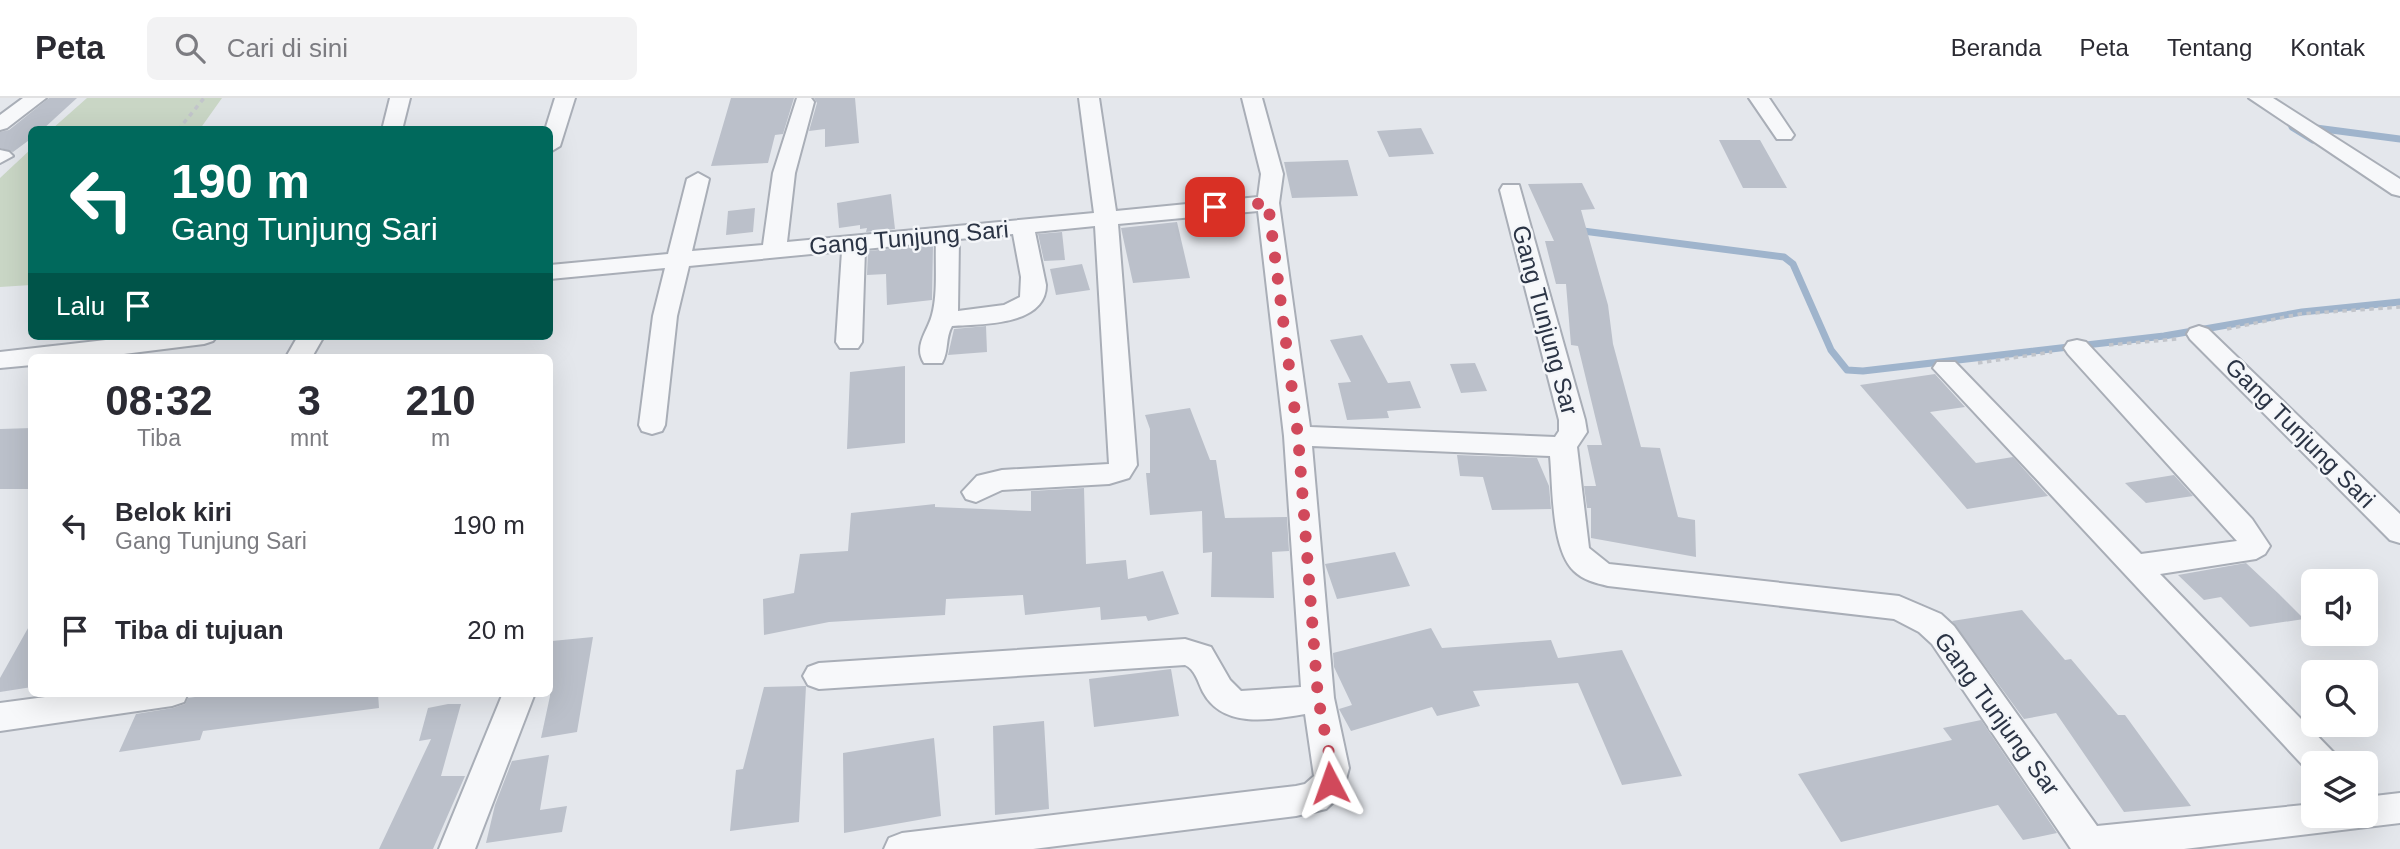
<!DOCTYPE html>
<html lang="id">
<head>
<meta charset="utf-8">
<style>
  body { margin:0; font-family:Arial,sans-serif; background:#f2f2f3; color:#2b2b33; height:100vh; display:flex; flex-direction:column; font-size:26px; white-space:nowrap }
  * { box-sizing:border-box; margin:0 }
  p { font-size:23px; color:#7c7c81 }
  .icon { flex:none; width:38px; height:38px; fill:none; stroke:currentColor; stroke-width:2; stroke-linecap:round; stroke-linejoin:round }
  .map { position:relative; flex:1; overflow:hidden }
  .drawer { position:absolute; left:28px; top:256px; width:525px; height:343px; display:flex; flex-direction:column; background:#fff; border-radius:10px; box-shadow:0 7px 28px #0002 }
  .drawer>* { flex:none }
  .banner { position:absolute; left:28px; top:28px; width:525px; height:214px; border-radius:10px; box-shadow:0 7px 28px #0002; background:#00695c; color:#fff; overflow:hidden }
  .buttons { position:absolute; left:2301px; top:471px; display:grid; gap:14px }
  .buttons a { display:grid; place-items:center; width:77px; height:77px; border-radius:10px; background:#fff; box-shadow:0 7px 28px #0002; font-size:35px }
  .pin { position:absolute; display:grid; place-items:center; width:60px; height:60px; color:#fff; margin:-30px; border-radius:14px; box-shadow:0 4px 10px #0006 }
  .me { position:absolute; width:77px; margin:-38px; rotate:356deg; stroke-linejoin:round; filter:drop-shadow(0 0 5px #0008) }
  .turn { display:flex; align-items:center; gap:24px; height:147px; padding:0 28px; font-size:32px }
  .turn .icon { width:91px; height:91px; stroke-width:2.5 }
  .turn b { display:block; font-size:49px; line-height:60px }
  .then { display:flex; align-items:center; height:66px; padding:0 28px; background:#0003; gap:14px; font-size:26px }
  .eta { display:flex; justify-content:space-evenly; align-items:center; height:119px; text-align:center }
  .eta b { font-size:42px; font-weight:700; line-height:49px }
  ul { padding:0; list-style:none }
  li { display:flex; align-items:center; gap:21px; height:105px; padding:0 28px }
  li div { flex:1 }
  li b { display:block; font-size:26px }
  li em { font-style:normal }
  header { display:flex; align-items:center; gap:42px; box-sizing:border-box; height:98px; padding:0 35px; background:#fff; border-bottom:2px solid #e1e1e2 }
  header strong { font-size:33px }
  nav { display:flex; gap:38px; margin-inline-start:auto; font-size:24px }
  .search { width:490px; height:63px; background:#f2f2f3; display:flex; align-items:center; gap:18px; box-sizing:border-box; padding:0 24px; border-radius:10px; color:#7c7c81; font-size:26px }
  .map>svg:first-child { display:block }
  .green { fill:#c9d6c5 }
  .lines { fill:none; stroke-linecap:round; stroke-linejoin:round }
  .stream { stroke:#9fb4cc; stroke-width:7 }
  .building { fill:#bbc0ca }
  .minor-casing { stroke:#a9aeb7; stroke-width:4 }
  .path { stroke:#c2c5cb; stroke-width:3.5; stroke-dasharray:4.5 4.5; stroke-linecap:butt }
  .minor { fill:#f7f8fa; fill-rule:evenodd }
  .route { stroke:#d1495b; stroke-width:12; stroke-dasharray:0 21.6 }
  .labels { text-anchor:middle; stroke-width:5; stroke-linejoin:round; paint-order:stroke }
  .street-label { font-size:24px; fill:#2b3445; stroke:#f4f6f9 }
</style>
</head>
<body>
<header>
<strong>Peta</strong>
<div class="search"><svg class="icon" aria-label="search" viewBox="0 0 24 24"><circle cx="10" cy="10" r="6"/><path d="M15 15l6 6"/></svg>Cari di sini</div>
<nav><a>Beranda</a><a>Peta</a><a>Tentang</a><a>Kontak</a></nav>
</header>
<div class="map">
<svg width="2400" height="751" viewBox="0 0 2400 751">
  <rect width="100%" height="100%" fill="#e4e7ec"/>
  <!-- green -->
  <path class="green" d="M 87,0 L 222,0 L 200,31 L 52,31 Z
    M 31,51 L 31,187 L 0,189 L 0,80 Z"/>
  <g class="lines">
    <!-- stream -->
    <path class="stream" d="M 2295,28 L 2292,29 L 2313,42
      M 2316,30 L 2400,41
      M 1583,133 L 1784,159 L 1793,166 L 1831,252 L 1847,272 L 1863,273 L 2164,238 L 2302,214 L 2400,204"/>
  </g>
  <!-- building -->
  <path class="building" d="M 49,0 L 77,0 L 42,32 L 32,32 L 32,40 L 13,54 L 0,50 L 0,34 L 9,32 Z
    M 731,0 L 794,0 L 783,36 L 775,37 L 768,65 L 711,68 Z
    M 814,0 L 855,0 L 859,45 L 825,49 L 825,31 L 809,33 L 817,5 Z
    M 1421,30 L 1434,56 L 1389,59 L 1377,33 Z
    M 1719,42 L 1760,42 L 1787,90 L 1743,90 Z
    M 1348,62 L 1358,98 L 1292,100 L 1284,64 Z
    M 1582,85 L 1595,111 L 1581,112 L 1608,207 L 1613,246 L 1641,349 L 1660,350 L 1678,419 L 1695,422 L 1696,459 L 1591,440 L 1591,410 L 1587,410 L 1584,388 L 1596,388 L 1587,347 L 1602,347 L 1578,248 L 1571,247 L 1566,186 L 1556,186 L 1545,143 L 1554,143 L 1528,86 Z
    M 891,96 L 895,131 L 866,134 L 867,130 L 860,131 L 860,127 L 839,130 L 837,105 Z
    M 755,110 L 753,134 L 726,137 L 728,113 Z
    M 1177,124 L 1190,180 L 1133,185 L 1121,130 Z
    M 1062,134 L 1065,162 L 1044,163 L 1038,136 Z
    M 933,147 L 932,202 L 887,207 L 886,176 L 867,177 L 868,153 Z
    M 1082,166 L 1090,192 L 1056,197 L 1050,171 Z
    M 986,228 L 987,254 L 948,257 L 954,231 Z
    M 1362,237 L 1388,285 L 1410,283 L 1421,310 L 1387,313 L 1389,320 L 1347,322 L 1338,285 L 1351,284 L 1330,242 Z
    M 1475,265 L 1487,293 L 1461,295 L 1450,266 Z
    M 905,268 L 905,345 L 847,351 L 850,274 Z
    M 1935,276 L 1965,309 L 1930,314 L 1976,365 L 2013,359 L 2048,398 L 1967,411 L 1860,287 Z
    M 1190,310 L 1210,362 L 1216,362 L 1225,420 L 1287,419 L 1289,453 L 1272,454 L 1274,500 L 1211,499 L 1212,454 L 1203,455 L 1202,413 L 1150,417 L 1146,375 L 1150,375 L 1150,331 L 1145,317 Z
    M 32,330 L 32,391 L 0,391 L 0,331 Z
    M 1457,357 L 1537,360 L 1549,388 L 1551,411 L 1492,412 L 1483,379 L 1460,378 Z
    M 2174,377 L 2193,398 L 2146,405 L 2125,385 Z
    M 1084,390 L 1086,466 L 1126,462 L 1128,481 L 1163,473 L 1179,516 L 1148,523 L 1146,518 L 1101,522 L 1100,509 L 1025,517 L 1023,497 L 946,501 L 945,517 L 829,524 L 764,537 L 763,501 L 794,495 L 800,456 L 848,453 L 851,415 L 935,406 L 935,409 L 1031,413 L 1031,393 Z
    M 1395,454 L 1410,488 L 1337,501 L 1325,466 Z
    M 2246,465 L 2279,496 L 2304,521 L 2250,529 L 2221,499 L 2204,502 L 2178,477 Z
    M 2022,512 L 2065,562 L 2071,561 L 2118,617 L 2125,617 L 2191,708 L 2124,714 L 2056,615 L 2024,621 L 1952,523 Z
    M 32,523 L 32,589 L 0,594 L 0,580 Z
    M 1431,530 L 1442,550 L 1551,542 L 1558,560 L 1622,552 L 1682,678 L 1622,687 L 1578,585 L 1473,593 L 1480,608 L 1437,618 L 1432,609 L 1351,633 L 1339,611 L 1352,607 L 1334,569 L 1333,555 Z
    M 593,539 L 577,634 L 541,640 L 550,598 L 552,543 Z
    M 1171,571 L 1179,618 L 1094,629 L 1089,581 Z
    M 806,588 L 799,724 L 730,733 L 736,672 L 743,671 L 764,589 Z
    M 223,595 L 378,595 L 379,610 L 203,633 L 200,642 L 119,654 L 136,616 L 173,610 L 185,606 L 188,600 Z
    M 448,606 L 461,606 L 441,678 L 465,678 L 433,751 L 379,751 L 431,641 L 419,643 L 428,610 Z
    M 1981,622 L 2057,735 L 2023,742 L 1998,707 L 1841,744 L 1798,676 L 1952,642 L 1943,630 Z
    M 1044,623 L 1049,711 L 995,717 L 993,628 Z
    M 934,640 L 941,718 L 844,735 L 843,655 Z
    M 549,657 L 540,712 L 567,708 L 562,734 L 486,745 L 495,707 L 512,663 Z"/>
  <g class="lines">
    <defs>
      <path id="minor" d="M 23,0 L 46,0 L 7,30 L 0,32 L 0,17 Z
        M 390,0 L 410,0 L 402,32 L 382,32 Z
        M 555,0 L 575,0 L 560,48 L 550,54 L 550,32 L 545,32 Z
        M 797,0 L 811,0 L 814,4 L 795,75 L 787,144 L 1094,115 L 1079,0 L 1099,0 L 1116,113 L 1258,99 L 1261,76 L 1242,0 L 1262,0 L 1283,76 L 1279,105 L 1310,329 L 1555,339 L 1559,333 L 1559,322 L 1500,92 L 1503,87 L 1519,87 L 1585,322 L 1587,334 L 1577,349 L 1589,450 L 1609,466 L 1899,498 L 1941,516 L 1954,528 L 2097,728 L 2314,706 L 2314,718 L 2366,718 L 2366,699 L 2400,695 L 2400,725 L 2184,751 L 2071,751 L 1932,546 L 1919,534 L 1894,521 L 1608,488 C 1596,485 1583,482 1574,473 C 1551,451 1553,389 1550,358 L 1312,348 L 1334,600 L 1349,670 L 1342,696 L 1326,711 L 1296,718 L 1033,751 L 884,751 L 889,740 L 902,735 L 1296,688 L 1305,686 L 1314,678 L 1305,616 C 1269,622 1223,631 1203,594 C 1198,584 1195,571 1185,567 L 819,591 L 808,587 L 803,578 L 808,569 L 819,565 L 1185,541 L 1211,549 L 1230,582 L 1241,593 L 1301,589 L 1284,338 L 1258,113 L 1118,126 L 1137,367 L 1129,380 L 1109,386 L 1002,392 L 976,404 L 966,401 L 962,394 L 977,378 L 1002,372 L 1109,366 L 1095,128 L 1035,134 L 1046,187 C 1046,228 981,226 952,228 C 945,240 949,253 942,265 L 924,265 C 913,248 928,233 932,217 C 938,195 935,167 936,144 L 865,151 L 862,244 L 858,250 L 840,250 L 836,244 L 842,153 L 689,168 L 677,218 L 665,327 L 662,333 L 652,336 L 642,333 L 639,327 L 653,218 L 665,170 L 550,181 L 550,167 L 668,156 L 687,81 L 698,75 L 709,81 L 692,153 L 763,147 L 773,75 ZM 1013,136 L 1021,179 L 1020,199 L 1004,207 L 958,213 L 959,141 Z
        M 1749,0 L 1769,0 L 1794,37 L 1791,41 L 1777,41 Z
        M 2249,0 L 2273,0 L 2400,81 L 2400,98 L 2392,96 Z
        M 0,52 L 9,54 L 13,58 L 0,65 Z
        M 2199,228 L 2208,231 L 2400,416 L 2400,445 L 2390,442 L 2190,241 L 2187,236 L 2190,231 Z
        M 141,238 L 217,238 L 213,243 L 204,246 L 100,259 L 32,259 L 32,267 L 0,270 L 0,254 Z
        M 298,238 L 324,238 L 312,259 L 286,259 Z
        M 2077,242 L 2086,244 L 2252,421 L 2270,448 L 2265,456 L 2256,461 L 2160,476 L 2334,655 L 2339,665 L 2314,665 L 2314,677 L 2310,675 L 1933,270 L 1937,264 L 1955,264 L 2141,456 L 2237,443 L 2068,256 L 2064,250 L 2068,244 Z
        M 75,595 L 188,595 L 184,604 L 172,608 L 0,633 L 0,605 Z
        M 503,595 L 535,595 L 475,751 L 439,751 Z"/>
    </defs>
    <!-- minor casing -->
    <use href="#minor" class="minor-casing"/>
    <!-- path -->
    <path class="path" d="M 178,32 L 204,0
      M 2227,231 L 2300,216 L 2400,209
      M 2109,247 L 2177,241
      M 1978,265 L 2052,254"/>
    <!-- minor -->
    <use href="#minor" class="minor"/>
  </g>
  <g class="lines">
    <!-- route -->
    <path class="route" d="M 1215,109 L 1268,105 L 1298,338 L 1318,600 L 1332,670 L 1330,685"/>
  </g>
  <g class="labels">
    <!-- street labels -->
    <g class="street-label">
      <text transform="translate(909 140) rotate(-5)" y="8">Gang Tunjung Sari</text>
      <text transform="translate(1545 222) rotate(75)" y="8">Gang Tunjung Sar</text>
      <text transform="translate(2300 335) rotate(45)" y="8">Gang Tunjung Sari</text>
      <text transform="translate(1997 616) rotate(54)" y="8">Gang Tunjung Sar</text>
    </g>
  </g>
</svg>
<div class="buttons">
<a><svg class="icon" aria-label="sound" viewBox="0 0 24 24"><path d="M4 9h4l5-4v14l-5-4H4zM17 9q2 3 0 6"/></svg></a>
<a><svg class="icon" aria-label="search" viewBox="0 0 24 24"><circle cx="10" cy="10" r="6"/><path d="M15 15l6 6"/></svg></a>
<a><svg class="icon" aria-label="layers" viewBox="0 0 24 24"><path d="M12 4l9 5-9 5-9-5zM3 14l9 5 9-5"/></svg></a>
</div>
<div class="pin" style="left:1215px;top:109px;background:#d93025"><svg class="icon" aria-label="arrive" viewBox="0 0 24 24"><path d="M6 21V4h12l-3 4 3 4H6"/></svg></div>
<svg class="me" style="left:1330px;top:685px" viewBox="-20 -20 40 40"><path d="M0-17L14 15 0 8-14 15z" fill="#d1495b" stroke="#fff" stroke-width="4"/></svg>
<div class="banner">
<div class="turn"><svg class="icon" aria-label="left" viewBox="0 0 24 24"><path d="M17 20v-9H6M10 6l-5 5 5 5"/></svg><div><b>190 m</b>Gang Tunjung Sari</div></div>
<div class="then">Lalu<svg class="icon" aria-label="arrive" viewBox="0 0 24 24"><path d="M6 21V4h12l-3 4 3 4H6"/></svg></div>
</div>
<section class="drawer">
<div class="eta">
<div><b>08:32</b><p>Tiba</p></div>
<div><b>3</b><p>mnt</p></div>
<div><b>210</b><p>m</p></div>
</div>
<ul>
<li><svg class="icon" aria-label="left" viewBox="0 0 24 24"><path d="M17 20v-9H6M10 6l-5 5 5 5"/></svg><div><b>Belok kiri</b><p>Gang Tunjung Sari</p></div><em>190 m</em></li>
<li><svg class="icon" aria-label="arrive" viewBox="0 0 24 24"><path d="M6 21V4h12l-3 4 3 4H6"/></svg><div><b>Tiba di tujuan</b></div><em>20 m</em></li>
</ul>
</section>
</div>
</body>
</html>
